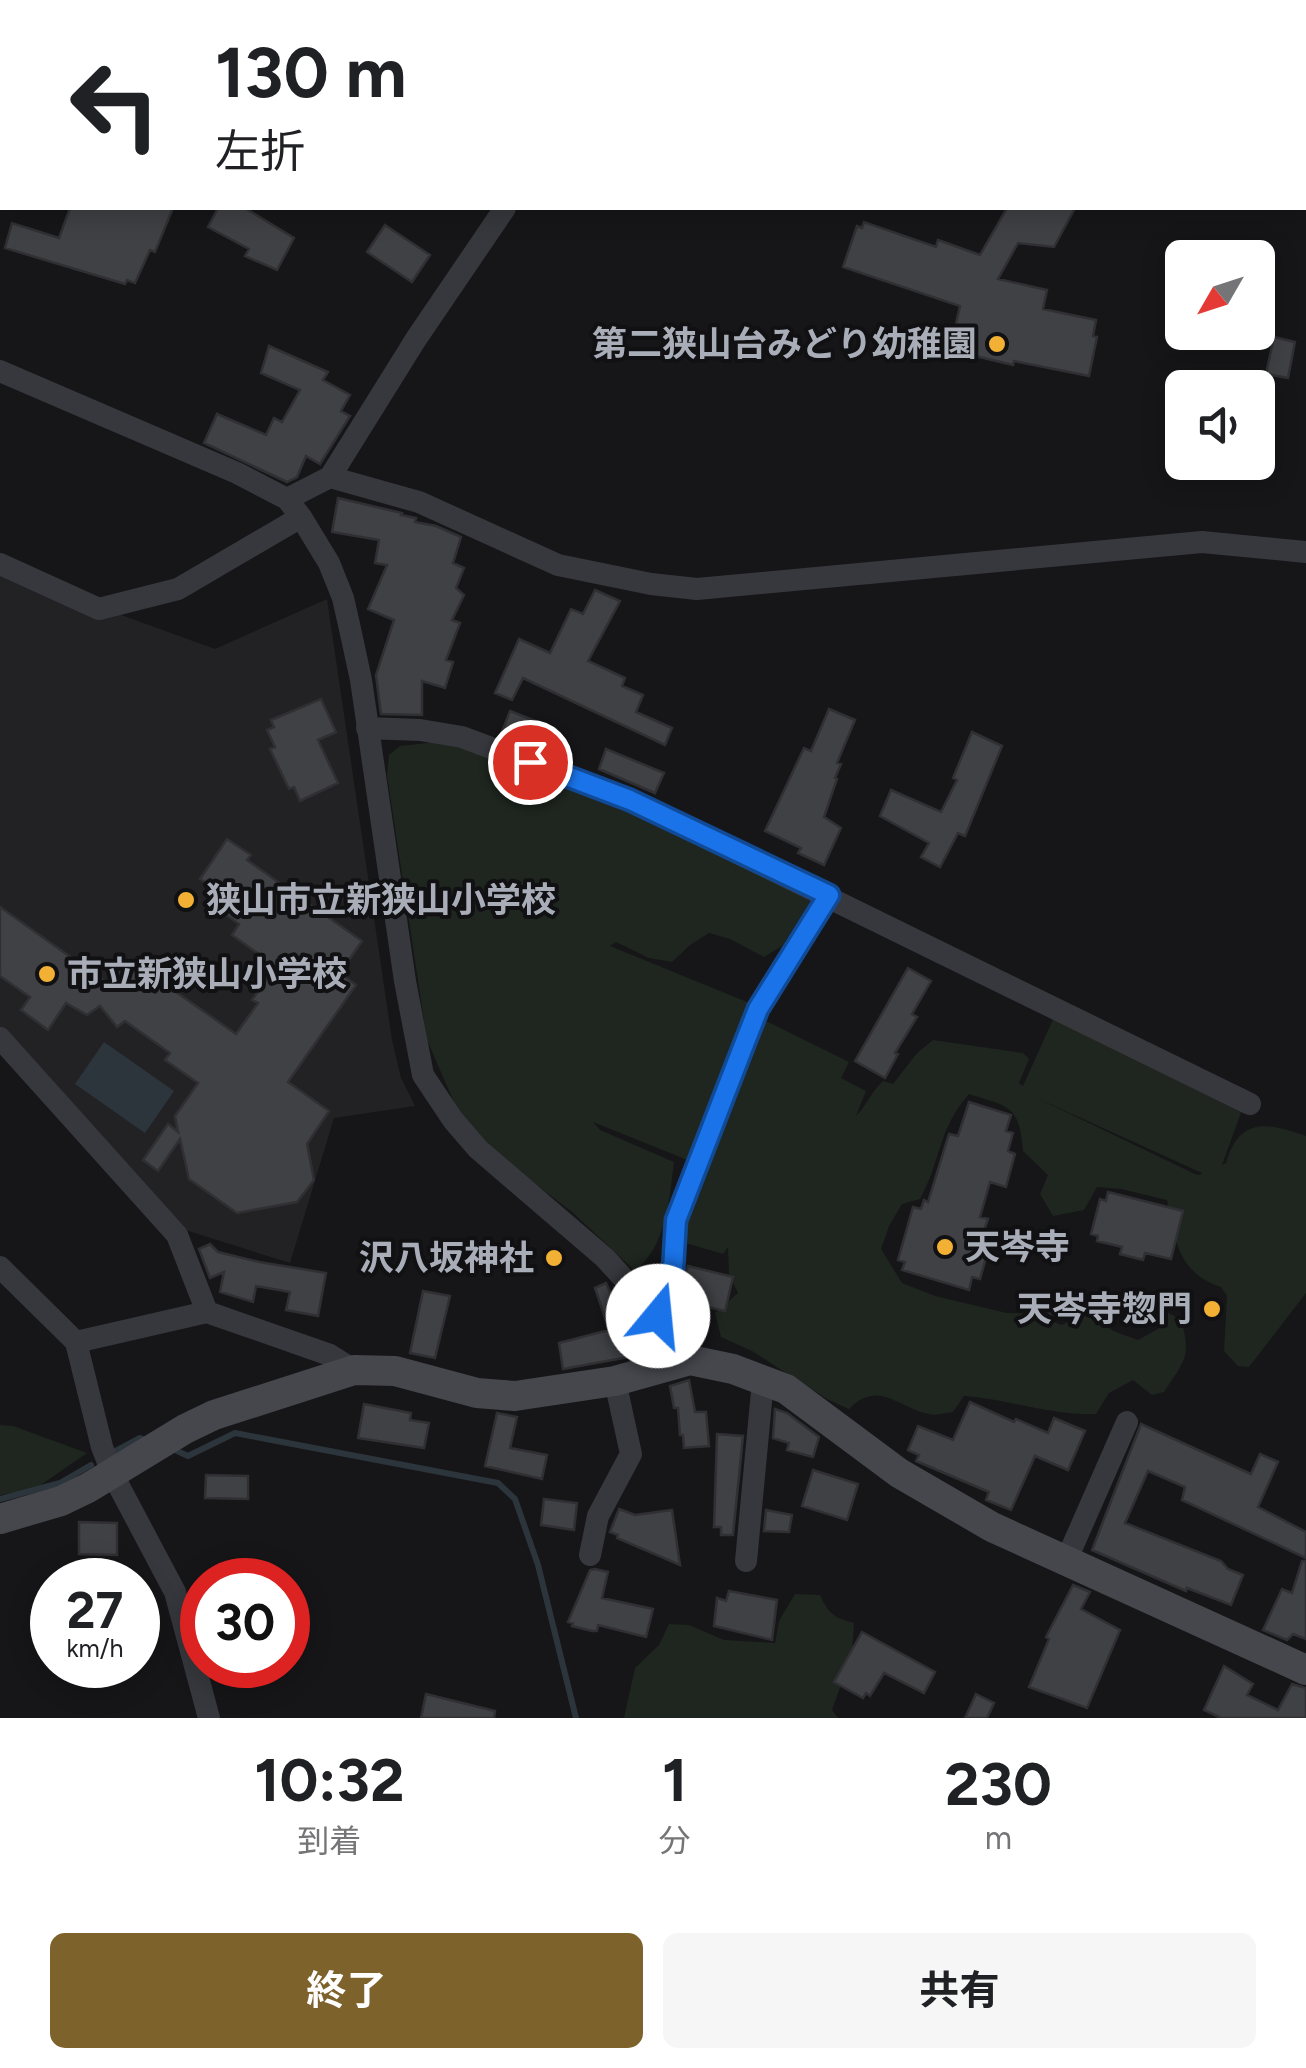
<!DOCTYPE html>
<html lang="ja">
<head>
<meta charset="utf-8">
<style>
  body { margin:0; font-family:Figtree,"Noto Sans JP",sans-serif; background:#f6f6f6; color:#202124; height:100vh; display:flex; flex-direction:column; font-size:38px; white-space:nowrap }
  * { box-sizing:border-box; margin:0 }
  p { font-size:32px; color:#757577 }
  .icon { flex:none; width:55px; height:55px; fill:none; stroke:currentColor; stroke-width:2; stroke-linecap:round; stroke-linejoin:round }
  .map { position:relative; height:1718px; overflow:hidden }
  .side { display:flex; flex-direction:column; background:#fff; flex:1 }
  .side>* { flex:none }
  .banner { position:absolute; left:0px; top:0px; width:1308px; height:210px; box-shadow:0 5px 25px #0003; background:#fff; color:#202124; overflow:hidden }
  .needle { width:65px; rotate:231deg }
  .fabs { position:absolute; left:1165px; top:240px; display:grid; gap:20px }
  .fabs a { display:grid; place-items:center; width:110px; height:110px; border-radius:15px; background:#fff; box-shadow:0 5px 25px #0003; font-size:50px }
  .speed { position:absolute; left:30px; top:1558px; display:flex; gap:20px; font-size:50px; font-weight:700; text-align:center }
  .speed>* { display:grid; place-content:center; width:130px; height:130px; border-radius:50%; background:#fff; box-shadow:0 5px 25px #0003; line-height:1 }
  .speed small { font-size:25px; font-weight:400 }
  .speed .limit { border:15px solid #d22; background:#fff; color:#111 }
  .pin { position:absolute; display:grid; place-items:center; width:85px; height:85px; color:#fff; margin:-42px; border:5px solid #fff; border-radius:50%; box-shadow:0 2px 10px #0007 }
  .me { position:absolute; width:110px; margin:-55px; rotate:17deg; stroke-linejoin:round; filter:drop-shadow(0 0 8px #0008) }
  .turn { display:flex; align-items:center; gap:35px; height:210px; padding:0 50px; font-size:45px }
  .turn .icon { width:130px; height:130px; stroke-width:2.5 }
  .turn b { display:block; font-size:70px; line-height:85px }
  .eta { display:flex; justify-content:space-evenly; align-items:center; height:170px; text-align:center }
  .eta b { font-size:60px; font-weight:700; line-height:70px }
  .button { display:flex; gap:20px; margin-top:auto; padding:20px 50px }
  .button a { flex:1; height:115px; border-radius:15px; background:#7e622b; color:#fff; font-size:40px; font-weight:700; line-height:115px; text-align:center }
  .button a+a { background:#f6f6f6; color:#202124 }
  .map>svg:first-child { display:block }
  .built { fill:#222225 }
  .green { fill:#1e261f; fill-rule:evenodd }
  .water { fill:#2c353c }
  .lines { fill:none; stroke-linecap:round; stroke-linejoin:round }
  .stream { stroke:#2c353c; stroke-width:6 }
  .building { fill:#404145; stroke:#303034; stroke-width:2.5 }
  .street { stroke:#37383d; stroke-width:22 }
  .secondary { stroke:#45474d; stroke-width:30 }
  .route-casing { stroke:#114b97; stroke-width:25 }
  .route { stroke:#1a73e8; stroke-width:18 }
  .poi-dot { fill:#f2b134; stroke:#111113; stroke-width:4 }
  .labels { text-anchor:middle; stroke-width:8; stroke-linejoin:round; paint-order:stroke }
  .poi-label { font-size:35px; font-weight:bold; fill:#a8adb8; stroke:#111113; text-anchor:end }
</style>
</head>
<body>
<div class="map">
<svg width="1306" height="1718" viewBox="0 0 1306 1718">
  <rect width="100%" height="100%" fill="#161618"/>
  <!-- built -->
  <path class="built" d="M 0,571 L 215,649 L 327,599 L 392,1040 L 401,1078 L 415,1106 L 334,1118 L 290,1263 L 179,1228 L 180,1222 L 87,1128 L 0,1029 Z"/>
  <!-- green -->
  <path class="green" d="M 456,740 L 611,803 L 808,893 L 810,902 L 782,946 L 764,957 L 730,939 L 709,933 L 690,945 L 672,962 L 649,958 L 616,942 L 610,946 L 752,1004 L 690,1161 L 593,1122 L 600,1130 L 674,1162 C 669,1200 667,1245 635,1271 L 571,1211 L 498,1156 L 459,1114 L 427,1040 L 387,775 L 389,755 L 400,746 Z
    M 1055,1015 L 1243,1107 L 1222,1165 L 1226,1163 C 1240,1116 1268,1123 1306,1136 L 1306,1293 L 1249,1367 L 1238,1366 L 1224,1351 L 1227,1296 L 1221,1287 C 1179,1274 1174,1239 1167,1200 L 1121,1189 L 1097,1187 L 1084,1210 L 1053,1216 L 1040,1194 L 1048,1175 L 1023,1151 C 1019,1105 1010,1107 969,1094 C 938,1129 941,1161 920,1199 L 902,1204 L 889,1226 L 881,1249 L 902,1283 L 935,1296 L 1007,1313 L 1038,1314 L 1061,1325 L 1086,1315 L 1116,1332 L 1138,1340 L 1158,1329 L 1165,1311 L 1181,1320 C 1192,1357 1184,1361 1164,1392 L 1152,1395 L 1133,1380 L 1109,1393 L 1096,1414 C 1051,1416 1008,1399 964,1396 L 953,1412 C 945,1413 936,1416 929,1414 C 897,1407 878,1379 849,1409 L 827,1399 L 752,1351 L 721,1337 L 715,1313 L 738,1293 L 729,1274 L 728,1247 L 723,1254 L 679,1241 L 764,1020 L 849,1062 L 841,1078 L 866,1091 L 856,1116 C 867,1105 871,1092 883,1081 L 893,1084 L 917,1053 L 933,1040 L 1023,1053 L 1029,1059 L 1019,1083 L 1023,1086 ZM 1037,1098 L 1202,1173 L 1202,1174 L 1197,1175 Z
    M 0,1425 L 13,1426 L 87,1453 L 35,1489 L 0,1495 Z
    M 795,1594 L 820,1595 C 828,1613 834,1618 854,1623 L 852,1654 L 832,1710 L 838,1718 L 624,1718 L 635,1668 L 659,1645 L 669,1624 L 689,1625 L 724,1640 L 775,1643 L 779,1621 Z"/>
  <!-- water -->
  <path class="water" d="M 104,1042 L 174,1091 L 145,1133 L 75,1084 Z"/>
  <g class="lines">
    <!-- stream -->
    <path class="stream" d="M 177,1451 L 188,1456 L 235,1433 L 498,1483 L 515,1499 L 538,1565 L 576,1718
      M 110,1454 L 140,1438 L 147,1441
      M 0,1499 L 60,1483 L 91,1465"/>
  </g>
  <!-- building -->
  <path class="building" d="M 70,208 L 173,208 L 155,252 L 150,250 L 135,283 L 127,280 L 125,284 L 5,248 L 12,223 L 59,238 Z
    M 218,208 L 245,208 L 294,238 L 277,270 L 245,256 L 249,249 L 208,227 Z
    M 1007,208 L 1075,208 L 1054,247 L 1018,243 L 998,279 L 1047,290 L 1043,309 L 1096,320 L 1093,336 L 1097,337 L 1089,376 L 1014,361 L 1013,365 L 950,350 L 960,306 L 843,267 L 857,226 L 862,228 L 864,222 L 936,247 L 938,240 L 980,255 Z
    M 385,225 L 430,255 L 412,282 L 367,252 Z
    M 1274,337 L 1295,342 L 1288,378 L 1266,374 Z
    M 269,346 L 328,372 L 323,380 L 350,395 L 341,411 L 350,416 L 320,464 L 306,456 L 297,477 L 287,482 L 204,443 L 217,414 L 266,435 L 274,418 L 282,422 L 300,390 L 261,373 Z
    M 338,498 L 402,513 L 401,515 L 416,518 L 415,522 L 436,526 L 461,537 L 453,563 L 464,568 L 456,588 L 464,595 L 452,620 L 460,623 L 446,660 L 453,662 L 445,688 L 422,681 L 422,715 L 381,714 L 376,675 L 394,620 L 368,609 L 387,565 L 375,563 L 379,540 L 332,532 Z
    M 595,590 L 620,601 L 588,661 L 625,678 L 622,686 L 643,695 L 636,712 L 672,728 L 665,745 L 523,678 L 512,700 L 495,693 L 519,639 L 550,653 L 571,609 L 583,614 Z
    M 321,699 L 336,732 L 318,740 L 338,783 L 300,801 L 294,787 L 289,789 L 270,749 L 275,747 L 267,730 L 274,727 L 271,720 Z
    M 829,709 L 855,720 L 837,763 L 841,764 L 835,778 L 837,779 L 824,817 L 841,828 L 824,865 L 798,853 L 801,848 L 765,831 L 804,748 L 811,751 Z
    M 510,711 L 556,729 L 547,753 L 501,734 Z
    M 972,732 L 1002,746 L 965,836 L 958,833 L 940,867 L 921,857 L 929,843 L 880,816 L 891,790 L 941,812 L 957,780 L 953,778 Z
    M 606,749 L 664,773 L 655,793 L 599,769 Z
    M 227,839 L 251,855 L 247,860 L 362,941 L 340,973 L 356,985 L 288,1082 L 329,1111 L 307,1144 L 314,1180 L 297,1202 L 237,1213 L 189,1179 L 180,1139 L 158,1171 L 143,1160 L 168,1124 L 178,1132 L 175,1116 L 198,1083 L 165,1060 L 170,1053 L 125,1021 L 117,1027 L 100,1006 L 87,1015 L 66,1003 L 48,1030 L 21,1010 L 30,997 L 0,976 L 0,907 L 110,985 L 124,965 L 134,972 L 139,966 L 236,1034 L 258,1003 L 252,1000 L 269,976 L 256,967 L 263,957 L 232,935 L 239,924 L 214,906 L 223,894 L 200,879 Z
    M 908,968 L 931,981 L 912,1014 L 917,1017 L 895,1053 L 898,1054 L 885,1078 L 855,1061 Z
    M 969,1102 L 1011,1115 L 1006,1131 L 1013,1133 L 1008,1151 L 1015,1154 L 1006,1187 L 990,1182 L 980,1217 L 988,1219 L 984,1231 L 993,1233 L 980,1279 L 972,1277 L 969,1290 L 902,1270 L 905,1262 L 898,1260 L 913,1207 L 921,1209 L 924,1200 L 928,1202 L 949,1134 L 958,1136 Z
    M 1108,1192 L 1183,1211 L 1171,1259 L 1145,1253 L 1143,1260 L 1120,1254 L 1122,1247 L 1097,1241 L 1098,1236 L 1091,1234 L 1100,1199 L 1106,1201 Z
    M 210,1244 L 218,1252 L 259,1262 L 326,1273 L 318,1316 L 286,1310 L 290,1292 L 256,1286 L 253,1302 L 220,1292 L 224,1272 L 210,1278 L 199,1249 Z
    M 688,1266 L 733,1277 L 725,1311 L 679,1300 Z
    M 606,1283 L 626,1325 L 634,1356 L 563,1369 L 559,1343 L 609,1330 L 595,1288 Z
    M 423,1291 L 450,1296 L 435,1358 L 410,1353 Z
    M 1064,1293 L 1069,1307 L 1056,1317 L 1044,1309 L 1049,1294 Z
    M 689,1380 L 695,1412 L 706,1412 L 709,1446 L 684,1448 L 683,1435 L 680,1435 L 678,1408 L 674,1408 L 670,1386 Z
    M 970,1402 L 1014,1422 L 1016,1419 L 1048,1433 L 1054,1418 L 1085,1431 L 1068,1470 L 1035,1456 L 1011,1510 L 986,1500 L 989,1492 L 916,1461 L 919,1455 L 908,1450 L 918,1426 L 953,1440 Z
    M 364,1404 L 411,1413 L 410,1420 L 429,1423 L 424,1448 L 358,1438 Z
    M 775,1409 L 787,1413 L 819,1437 L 813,1457 L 787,1450 L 789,1443 L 773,1438 Z
    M 497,1413 L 517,1417 L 510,1448 L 547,1455 L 542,1479 L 485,1466 Z
    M 1141,1424 L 1251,1474 L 1260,1454 L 1278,1462 L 1258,1507 L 1306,1532 L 1306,1558 L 1182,1500 L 1185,1487 L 1148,1471 L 1125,1523 L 1221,1561 L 1228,1569 L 1243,1575 L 1231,1605 L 1187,1588 L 1186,1591 L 1092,1550 Z
    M 717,1434 L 743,1436 L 733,1535 L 721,1535 L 721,1527 L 714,1527 Z
    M 813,1470 L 858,1484 L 847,1520 L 802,1506 Z
    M 206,1475 L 248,1476 L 248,1499 L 205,1498 Z
    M 544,1499 L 577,1503 L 574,1530 L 541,1525 Z
    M 619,1509 L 635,1515 L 672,1510 L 680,1565 L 617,1538 L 618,1535 L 610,1532 Z
    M 766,1510 L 792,1515 L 789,1532 L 764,1531 Z
    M 79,1522 L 117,1523 L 117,1555 L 79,1554 Z
    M 1302,1561 L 1306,1561 L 1306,1639 L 1293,1634 L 1287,1640 L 1263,1630 L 1282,1589 L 1292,1593 Z
    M 595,1569 L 608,1572 L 602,1598 L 653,1609 L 646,1637 L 598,1625 L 597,1631 L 592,1631 L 572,1626 L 573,1623 L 568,1622 L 590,1570 Z
    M 1073,1585 L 1090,1592 L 1081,1609 L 1120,1630 L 1087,1708 L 1029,1687 L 1049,1639 L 1046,1637 Z
    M 729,1591 L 777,1600 L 772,1640 L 714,1626 L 717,1598 L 726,1601 Z
    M 862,1632 L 935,1672 L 924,1693 L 884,1673 L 870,1696 L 866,1693 L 863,1698 L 834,1682 Z
    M 1224,1666 L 1253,1684 L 1247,1695 L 1278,1710 L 1292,1684 L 1306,1688 L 1306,1718 L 1221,1718 L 1204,1710 Z
    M 426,1694 L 495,1711 L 494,1718 L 421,1718 Z
    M 976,1694 L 994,1703 L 987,1718 L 965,1718 Z"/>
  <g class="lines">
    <!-- street -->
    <path class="street" d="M 1076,0 L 1081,2
      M 614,2 L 615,0
      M 1145,2 L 1146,0
      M 1305,40 L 1306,40
      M 0,371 L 237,473 L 287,499 L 301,517 L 329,563 L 343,598 L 350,629 L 361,680 L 405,981 L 423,1075 L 453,1120 L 478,1149 L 605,1258 L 676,1336 L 690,1360
      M 330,477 L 416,339 L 505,208
      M 287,499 L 330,477 L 419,502 L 558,565 L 651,584 L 697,589 L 1202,542 L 1306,552
      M 0,564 L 99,609 L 178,589 L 301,517
      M 367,728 L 420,730 L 462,737 L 629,800 L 1250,1104
      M 0,1038 L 177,1235 L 207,1312
      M 0,1267 L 76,1342 L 102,1447 L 113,1475 L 175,1592 L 209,1718
      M 658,1316 L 673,1270 L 676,1220 L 758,1009 L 829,895
      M 76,1342 L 207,1312 L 330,1355 L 354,1370
      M 590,1555 L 598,1516 L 631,1454 L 615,1381
      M 746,1561 L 763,1381
      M 1066,1561 L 1127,1422"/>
    <!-- secondary -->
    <path class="secondary" d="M 521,2 L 528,0
      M 0,190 L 2,189
      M 0,1519 L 61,1501 L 88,1488 L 185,1429 L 214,1415 L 354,1370 L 395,1371 L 477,1393 L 515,1396 L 615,1381 L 690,1360 L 733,1369 L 786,1389 L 899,1473 L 992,1527 L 1306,1670"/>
  </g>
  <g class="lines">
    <defs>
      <path id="route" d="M 530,762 L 630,800 L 829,895 L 758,1009 L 745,1042 L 676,1220 L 673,1270 L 658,1316"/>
    </defs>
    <!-- route casing -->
    <use href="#route" class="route-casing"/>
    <!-- route -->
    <use href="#route" class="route"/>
  </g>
  <!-- markers -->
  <g class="poi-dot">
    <circle cx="997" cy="344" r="10"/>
    <circle cx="186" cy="900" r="10"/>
    <circle cx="47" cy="974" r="10"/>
    <circle cx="945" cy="1247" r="10"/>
    <circle cx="554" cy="1258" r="10"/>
    <circle cx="1212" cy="1309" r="10"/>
  </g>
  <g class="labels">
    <!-- poi labels -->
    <g class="poi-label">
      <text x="977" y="356">第二狭山台みどり幼稚園</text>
      <text x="206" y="912" text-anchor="start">狭山市立新狭山小学校</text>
      <text x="67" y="986" text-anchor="start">市立新狭山小学校</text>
      <text x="965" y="1259" text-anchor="start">天岑寺</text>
      <text x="534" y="1270">沢八坂神社</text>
      <text x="1192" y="1321">天岑寺惣門</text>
    </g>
  </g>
</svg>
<div class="fabs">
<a><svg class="needle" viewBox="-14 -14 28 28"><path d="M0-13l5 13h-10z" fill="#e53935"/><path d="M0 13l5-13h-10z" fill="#757577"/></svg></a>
<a><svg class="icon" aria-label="sound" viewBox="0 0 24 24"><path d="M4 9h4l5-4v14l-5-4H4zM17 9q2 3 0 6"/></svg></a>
</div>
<div class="speed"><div>27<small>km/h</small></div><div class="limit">30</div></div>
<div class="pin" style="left:530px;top:762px;background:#d93025"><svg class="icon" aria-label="arrive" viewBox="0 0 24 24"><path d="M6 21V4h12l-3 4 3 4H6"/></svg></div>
<svg class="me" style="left:658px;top:1316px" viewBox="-20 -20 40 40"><circle r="19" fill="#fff"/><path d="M0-13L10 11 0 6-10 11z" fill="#1a73e8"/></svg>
<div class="banner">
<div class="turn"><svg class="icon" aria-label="left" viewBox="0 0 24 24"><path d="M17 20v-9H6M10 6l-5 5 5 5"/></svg><div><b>130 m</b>左折</div></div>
</div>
</div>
<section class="side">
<div class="eta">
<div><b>10:32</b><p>到着</p></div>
<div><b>1</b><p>分</p></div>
<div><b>230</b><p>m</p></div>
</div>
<div class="button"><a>終了</a><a>共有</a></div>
</section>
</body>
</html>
